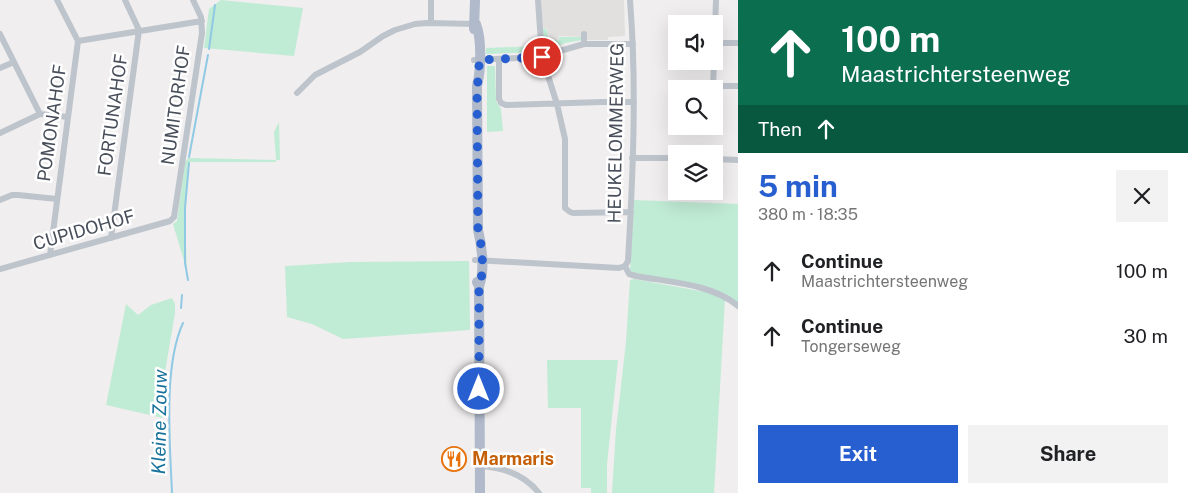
<!DOCTYPE html>
<html lang="en">
<head>
<meta charset="utf-8">
<style>
  body { margin:0; font-family:"Public Sans",sans-serif; background:#f2f2f2; color:#202124; height:100vh; display:flex; flex-direction:column; font-size:19px; white-space:nowrap }
  * { box-sizing:border-box; margin:0 }
  p { font-size:16px; color:#757577 }
  .icon { flex:none; width:28px; height:28px; fill:none; stroke:currentColor; stroke-width:2; stroke-linecap:round; stroke-linejoin:round }
  .map { position:relative; flex:1; overflow:hidden }
  .details { display:flex; flex-direction:column; background:#fff; width:450px }
  .details>* { flex:none }
  .hud { background:#0b6e4f; color:#fff; overflow:hidden }
  .controls { position:absolute; left:668px; top:15px; display:grid; gap:10px }
  .controls a { display:grid; place-items:center; width:55px; height:55px; border-radius:0px; background:#fff; box-shadow:0 5px 20px #0002; font-size:25px }
  .pin { position:absolute; display:grid; place-items:center; width:42px; height:42px; color:#fff; margin:-21px; border:2px solid #fff; border-radius:50%; box-shadow:0 1px 5px #0007 }
  .me { position:absolute; width:55px; margin:-28px; rotate:0deg; stroke-linejoin:round; filter:drop-shadow(0 0 4px #0008) }
  .turn { display:flex; align-items:center; gap:18px; height:105px; padding:0 20px; font-size:22px }
  .turn .icon { width:65px; height:65px; stroke-width:2.5 }
  .turn b { display:block; font-size:35px; line-height:42px }
  .then { display:flex; align-items:center; height:48px; padding:0 20px; background:#0003; gap:10px; font-size:19px }
  .round { display:grid; place-items:center; flex:none; width:52px; height:52px; border-radius:0px; background:#f2f2f2 }
  .summary { display:flex; align-items:center; justify-content:space-between; height:85px; padding:0 20px }
  h1 { font-size:30px; font-weight:700; line-height:38px; color:#285fd0 }
  .primary-button { display:flex; gap:10px; margin-top:auto; padding:10px 20px }
  .primary-button a { flex:1; height:58px; border-radius:0px; background:#285fd0; color:#fff; font-size:20px; font-weight:700; line-height:58px; text-align:center }
  .primary-button a+a { background:#f2f2f2; color:#202124 }
  ul { padding:0; list-style:none }
  li { display:flex; align-items:center; gap:15px; height:65px; padding:0 20px }
  li div { flex:1 }
  li b { display:block; font-size:19px }
  li em { font-style:normal }
  main { display:flex; flex:1; min-height:0 }
  .map>svg:first-child { display:block }
  .education { fill:#e1e0df }
  .green { fill:#c0ebd5 }
  .lines { fill:none; stroke-linecap:round; stroke-linejoin:round }
  .stream { stroke:#90c9e4; stroke-width:2 }
  .street { stroke:#bec4cc; stroke-width:6 }
  .primary { stroke:#b0bacb; stroke-width:10 }
  .route { stroke:#285fd0; stroke-width:9; stroke-dasharray:0 16.2 }
  .labels { text-anchor:middle; stroke-width:5; stroke-linejoin:round; paint-order:stroke }
  .street-label { font-size:18px; fill:#484f5a; stroke:#fff }
  .food-label { font-size:18px; font-weight:bold; fill:#c56008; stroke:#fff; text-anchor:start }
  .water-label { font-size:19px; font-style:italic; fill:#18729c; stroke:#fff }
</style>
</head>
<body>
<main>
<div class="map">
<svg width="738" height="493" viewBox="0 0 738 493">
  <rect width="100%" height="100%" fill="#f0eeee"/>
  <!-- education -->
  <path class="education" d="M 540,0 L 624,0 L 625,36 L 608,37 L 608,40 L 582,40 L 582,37 L 559,36 L 558,40 L 549,40 L 549,34 L 547,34 L 547,28 L 543,28 Z"/>
  <!-- green -->
  <path class="green" d="M 221,0 L 303,8 L 294,56 L 204,48 L 209,9 Z
    M 546,28 L 549,40 L 559,40 L 559,37 L 583,37 L 582,40 L 565,43 L 547,51 L 544,49 L 543,29 Z
    M 539,46 L 537,52 L 486,54 L 486,48 Z
    M 487,66 L 494,66 L 495,67 L 496,101 L 501,109 L 503,131 L 487,132 Z
    M 279,122 L 280,160 L 276,160 L 276,162 L 188,162 L 185,221 L 187,271 L 173,224 L 177,221 L 185,163 L 188,158 L 276,160 L 274,132 Z
    M 634,200 L 738,204 L 738,304 L 725,294 L 633,273 L 630,270 Z
    M 469,261 L 470,330 L 343,339 L 312,324 L 287,317 L 285,266 L 351,262 Z
    M 634,279 L 711,293 L 725,299 L 714,493 L 612,493 L 616,430 L 626,342 L 630,280 Z
    M 172,298 L 175,304 L 175,313 L 165,372 L 163,418 L 106,405 L 126,304 L 138,315 L 151,305 Z
    M 547,360 L 618,360 L 607,464 L 607,493 L 591,493 L 591,488 L 581,488 L 581,408 L 548,408 Z"/>
  <g class="lines">
    <!-- stream -->
    <path class="stream" d="M 209,49 L 215,5
      M 189,157 L 208,55
      M 188,280 L 185,263 L 185,208 L 189,163
      M 181,308 L 182,295
      M 172,493 C 170,445 163,366 183,323"/>
    <!-- street -->
    <path class="street" d="M 431,0 L 431,23
      M 538,0 L 542,57 L 557,104 L 565,139 L 565,208 L 570,212 L 573,213 L 631,212
      M 0,34 L 40,114
      M 78,41 L 202,21
      M 715,43 L 737,43
      M 584,44 L 584,34
      M 499,59 L 499,99 L 501,103 L 506,105 L 602,102 L 634,102
      M 474,60 L 539,57 L 584,44 L 633,44
      M 0,68 L 14,62
      M 713,86 L 738,86
      M 713,89 L 716,0
      M 297,93 L 315,75 L 360,52 L 383,36 L 395,30 L 415,24 L 427,23 L 476,24
      M 0,133 L 40,114 L 68,117
      M 632,158 L 676,158
      M 714,159 L 738,160
      M 0,200 L 12,195 L 18,195 L 57,199
      M 111,238 L 139,30 L 125,0
      M 50,255 L 78,41 L 57,0
      M 475,260 L 619,268 L 625,266
      M 625,266 L 628,261 C 633,174 637,87 630,0
      M 625,266 L 629,274 L 636,276 C 668,282 713,284 738,306
      M 0,269 L 170,221 L 174,217 L 202,33 L 201,17 L 193,0
      M 479,466 C 503,467 524,474 539,493"/>
    <!-- primary -->
    <path class="primary" d="M 476,24 C 482,40 481,70 477,86 L 478,230 C 482,245 485,272 479,286
      M 474,29 L 475,0
      M 477,282 L 479,286 L 480,493"/>
  </g>
  <g class="lines">
    <!-- route -->
    <path class="route" d="M 479,389 L 479,286 C 485,272 482,245 478,230 L 477,86 L 479,76 L 479,60 L 542,57"/>
  </g>
  <!-- icons -->
  <defs>
    <symbol id="restaurant-ring" viewBox="-11 -11 22 22"><circle r="9.5" fill="#fff" stroke="#e8710a" stroke-width="1.5"/><path d="M-5-6h1v4h1v-4h1v4h1v-4h1v5L-1.5 .5V6h-2V.5L-5-1ZM5-6V6H3V1.5H1.5Q1.5-4 5-6Z" fill="#e8710a"/></symbol>
  </defs>
  <g fill-rule="evenodd">
    <use href="#restaurant-ring" x="440" y="445" width="28" height="28"/>
  </g>
  <g class="labels">
    <!-- street labels -->
    <g class="street-label">
      <text transform="translate(176 105) rotate(-82)" y="6">NUMITORHOF</text>
      <text transform="translate(113 115) rotate(-82)" y="6">FORTUNAHOF</text>
      <text transform="translate(52 123) rotate(-82)" y="6">POMONAHOF</text>
      <text transform="translate(616 133) rotate(-89)" y="6">HEUKELOMMERWEG</text>
      <text transform="translate(84 230) rotate(-16)" y="6">CUPIDOHOF</text>
    </g>
    <!-- food labels -->
    <g class="food-label">
      <text x="472" y="465">Marmaris</text>
    </g>
    <!-- water labels -->
    <g class="water-label">
      <text transform="translate(159 422) rotate(-89)" y="7">Kleine Zouw</text>
    </g>
  </g>
</svg>
<div class="controls">
<a><svg class="icon" aria-label="sound" viewBox="0 0 24 24"><path d="M4 9h4l5-4v14l-5-4H4zM17 9q2 3 0 6"/></svg></a>
<a><svg class="icon" aria-label="search" viewBox="0 0 24 24"><circle cx="10" cy="10" r="6"/><path d="M15 15l6 6"/></svg></a>
<a><svg class="icon" aria-label="layers" viewBox="0 0 24 24"><path d="M12 4l9 5-9 5-9-5zM3 14l9 5 9-5"/></svg></a>
</div>
<div class="pin" style="left:542px;top:57px;background:#d93025"><svg class="icon" aria-label="arrive" viewBox="0 0 24 24"><path d="M6 21V4h12l-3 4 3 4H6"/></svg></div>
<svg class="me" style="left:479px;top:389px" viewBox="-20 -20 40 40"><circle r="17" fill="#285fd0" stroke="#fff" stroke-width="3"/><path d="M0-11L8 9 0 5-8 9z" fill="#fff"/></svg>
</div>
<section class="details">
<div class="hud">
<div class="turn"><svg class="icon" aria-label="ahead" viewBox="0 0 24 24"><path d="M12 20V5M6 11l6-6 6 6"/></svg><div><b>100 m</b>Maastrichtersteenweg</div></div>
<div class="then">Then<svg class="icon" aria-label="ahead" viewBox="0 0 24 24"><path d="M12 20V5M6 11l6-6 6 6"/></svg></div>
</div>
<div class="summary"><div><h1>5 min</h1><p>380 m · 18:35</p></div><a class="round"><svg class="icon" aria-label="close" viewBox="0 0 24 24"><path d="M6 6l12 12M18 6L6 18"/></svg></a></div>
<ul>
<li><svg class="icon" aria-label="ahead" viewBox="0 0 24 24"><path d="M12 20V5M6 11l6-6 6 6"/></svg><div><b>Continue</b><p>Maastrichtersteenweg</p></div><em>100 m</em></li>
<li><svg class="icon" aria-label="ahead" viewBox="0 0 24 24"><path d="M12 20V5M6 11l6-6 6 6"/></svg><div><b>Continue</b><p>Tongerseweg</p></div><em>30 m</em></li>
</ul>
<div class="primary-button"><a>Exit</a><a>Share</a></div>
</section>
</main>
</body>
</html>
